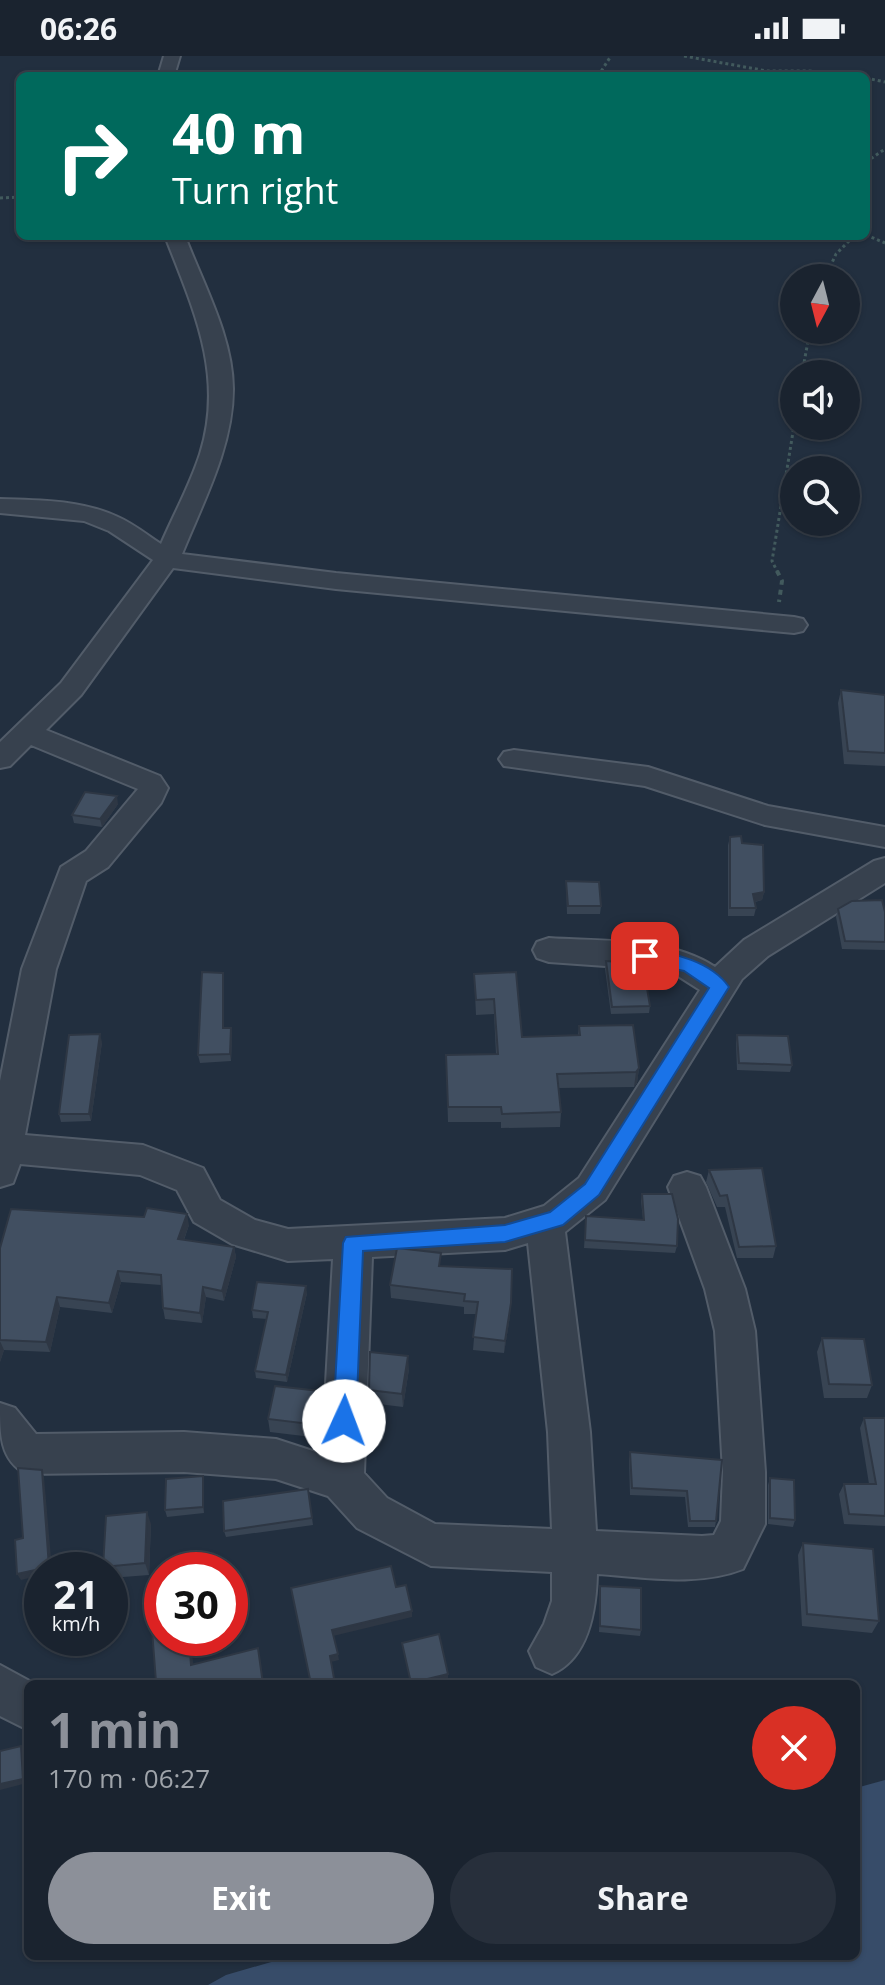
<!DOCTYPE html>
<html lang="en">
<head>
<meta charset="utf-8">
<style>
  body { margin:0; font-family:"Open Sans",sans-serif; background:#272f3b; color:#f1f3f6; height:100vh; display:flex; flex-direction:column; font-size:30px; white-space:nowrap }
  * { box-sizing:border-box; margin:0 }
  p { font-size:26px; color:#9fa4aa }
  .icon { flex:none; width:44px; height:44px; fill:none; stroke:currentColor; stroke-width:2; stroke-linecap:round; stroke-linejoin:round }
  .map { position:relative; flex:1; overflow:hidden }
  .sheet { position:absolute; left:24px; top:1624px; width:836px; height:280px; display:flex; flex-direction:column; background:#1a232f; border-radius:12px; box-shadow:0 2px 6px #0004,0 0 0 2px #38404b }
  .sheet>* { flex:none }
  .guide { position:absolute; left:16px; top:16px; width:854px; height:168px; border-radius:12px; box-shadow:0 2px 6px #0004,0 0 0 2px #38404b; background:#00695c; color:#fff; overflow:hidden }
  .needle { width:52px; rotate:187deg }
  .controls { position:absolute; left:780px; top:208px; display:grid; gap:16px }
  .controls a { display:grid; place-items:center; width:80px; height:80px; border-radius:50%; background:#1a232f; box-shadow:0 2px 6px #0004,0 0 0 2px #38404b; font-size:40px }
  .speed { position:absolute; left:24px; top:1496px; display:flex; gap:16px; font-size:40px; font-weight:700; text-align:center }
  .speed>* { display:grid; place-content:center; width:104px; height:104px; border-radius:50%; background:#1a232f; box-shadow:0 2px 6px #0004,0 0 0 2px #38404b; line-height:1 }
  .speed small { font-size:20px; font-weight:400 }
  .speed .limit { border:12px solid #d22; background:#fff; color:#111 }
  .pin { position:absolute; display:grid; place-items:center; width:68px; height:68px; color:#fff; margin:-34px; border-radius:16px; box-shadow:0 4px 12px #0006 }
  .me { position:absolute; width:88px; margin:-44px; rotate:2deg; stroke-linejoin:round; filter:drop-shadow(0 0 6px #0008) }
  .turn { display:flex; align-items:center; gap:28px; height:168px; padding:0 24px; font-size:36px }
  .turn .icon { width:104px; height:104px; stroke-width:2.5 }
  .turn b { display:block; font-size:56px; line-height:68px }
  .round { display:grid; place-items:center; flex:none; width:84px; height:84px; border-radius:42px; background:#272f3b }
  .overview { display:flex; align-items:center; justify-content:space-between; height:136px; padding:0 24px }
  h1 { font-size:48px; font-weight:700; line-height:60px; color:#8c9099 }
  .action { display:flex; gap:16px; margin-top:auto; padding:16px 24px }
  .action a { flex:1; height:92px; border-radius:48px; background:#8c9099; color:#fff; font-size:32px; font-weight:700; line-height:92px; text-align:center }
  .action a+a { background:#272f3b; color:#f1f3f6 }
  .status { display:flex; justify-content:space-between; align-items:center; height:56px; padding:0 40px; background:#1a232f; direction:ltr }
  .status svg { height:22px; fill:currentColor }
  .map>svg:first-child { display:block }
  .water { fill:#374c69 }
  .lines { fill:none; stroke-linecap:round; stroke-linejoin:round }
  .minor-casing { stroke:#525c69; stroke-width:4 }
  .path-far1 { stroke:#425a5d; stroke-width:3; stroke-dasharray:3 3; stroke-linecap:butt }
  .path { stroke:#425a5d; stroke-width:4; stroke-dasharray:5 5; stroke-linecap:butt }
  .minor { fill:#37414e; fill-rule:evenodd }
  .wall { fill:#384453 }
  .shaded-wall { fill:#2e3744 }
  .building { fill:#414f61; stroke:#2e3744; stroke-width:2 }
  .route { fill:#1a73e8; stroke:#114b97; stroke-width:2 }
</style>
</head>
<body>
<div class="status"><b>06:26</b><svg viewBox="0 0 49 12"><path d="M0 12V9h3v3zM5 12V6h3v6zM10 12V3h3v9zM15 12V0h3v12zM26 1h20v11H26zM47 4h2v5h-2z"/></svg></div>
<div class="map">
<svg width="885" height="1929" viewBox="0 0 885 1929">
  <rect width="100%" height="100%" fill="#222f3f"/>
  <!-- water -->
  <path class="water" d="M 885,1724 L 885,1929 L 208,1929 L 226,1919 L 292,1900 L 856,1900 L 856,1732 Z"/>
  <g class="lines">
    <defs>
      <path id="minor" d="M 164,0 L 180,0 L 174,20 L 158,20 Z
        M 165,180 L 185,180 C 203,228 233,281 233,333 C 233,391 203,446 182,498 L 336,517 L 794,561 L 803,563 L 807,569 L 803,575 L 794,577 L 336,533 L 173,512 L 81,639 L 46,674 L 160,720 L 168,732 L 161,747 L 108,811 L 86,825 L 56,913 L 25,1079 L 143,1089 L 203,1112 L 220,1144 L 255,1164 L 288,1173 L 505,1162 L 544,1150 L 579,1122 L 700,934 L 678,920 L 662,914 L 549,906 L 537,902 L 533,894 L 537,886 L 549,882 C 603,886 668,880 715,911 L 744,884 L 874,805 L 885,802 L 885,827 L 768,900 L 742,923 L 605,1144 L 565,1176 L 590,1376 L 596,1475 L 702,1480 L 714,1479 L 721,1465 L 723,1416 L 715,1275 L 705,1233 L 668,1131 L 674,1120 L 687,1116 L 700,1120 L 706,1131 L 745,1233 L 755,1275 L 765,1416 L 765,1468 L 743,1513 C 698,1531 644,1521 597,1518 C 596,1555 589,1602 552,1618 L 536,1611 L 529,1595 L 544,1568 L 552,1545 L 552,1516 L 431,1510 L 357,1472 L 328,1440 L 276,1423 L 184,1416 L 26,1418 C 0,1404 0,1379 0,1347 L 15,1352 L 36,1378 L 184,1376 L 276,1383 L 322,1398 L 333,1203 L 288,1205 L 232,1188 L 194,1166 L 177,1134 L 140,1119 L 20,1108 L 13,1127 L 0,1131 L 0,1025 L 22,913 L 61,811 L 86,795 L 138,733 L 31,689 L 10,710 L 0,712 L 0,686 L 61,627 L 153,504 L 109,475 L 84,465 L 0,457 L 0,443 C 39,444 82,444 118,461 C 134,468 147,479 161,488 C 174,458 190,429 200,398 C 225,319 193,252 165,180 ZM 528,1187 L 548,1376 L 552,1473 L 435,1468 L 387,1442 L 364,1417 L 372,1201 L 505,1194 Z
        M 514,694 L 648,711 L 768,750 L 885,771 L 885,791 L 765,769 L 645,730 L 504,710 L 499,703 L 504,696 Z
        M 0,1609 L 35,1628 L 28,1628 L 28,1674 L 0,1660 Z"/>
    </defs>
    <!-- minor casing -->
    <use href="#minor" class="minor-casing"/>
    <!-- path-far1 -->
    <path class="path-far1" d="M 684,0 L 767,15 L 809,15 L 848,20
      M 598,20 L 611,0
      M 866,22 L 885,26
      M 866,106 L 885,93
      M 0,142 L 20,141
      M 866,179 L 885,187
      M 825,222 L 836,198 L 854,180
      M 802,318 L 810,274
      M 778,517 L 772,505 L 794,370"/>
    <!-- path -->
    <path class="path" d="M 777,515 L 782,525 L 779,546"/>
    <!-- minor -->
    <use href="#minor" class="minor"/>
  </g>
  <!-- wall -->
  <path class="wall" d="M 841,634 L 885,639 L 885,710 L 844,708 L 838,647 Z
    M 118,748 L 102,771 L 74,767 L 72,759 Z
    M 730,781 L 742,787 L 764,836 L 762,844 L 755,846 L 756,852 L 754,860 L 728,860 L 728,789 Z
    M 566,825 L 601,850 L 600,858 L 567,858 Z
    M 838,853 L 885,856 L 885,894 L 842,893 L 836,861 Z
    M 606,905 L 650,950 L 649,957 L 611,958 L 605,913 Z
    M 223,917 L 224,925 L 224,972 L 231,972 L 232,980 L 231,1005 L 200,1007 L 198,999 Z
    M 474,918 L 522,981 L 578,979 L 579,970 L 639,1012 L 637,1027 L 634,1031 L 559,1032 L 561,1056 L 560,1071 L 501,1072 L 501,1066 L 448,1066 L 446,999 L 496,998 L 494,958 L 476,959 Z
    M 737,979 L 792,1009 L 790,1016 L 737,1014 L 736,987 Z
    M 102,986 L 91,1065 L 61,1066 L 59,1058 Z
    M 709,1114 L 776,1190 L 773,1202 L 737,1202 L 725,1151 L 717,1151 L 706,1126 Z
    M 642,1138 L 677,1190 L 675,1197 L 584,1192 L 586,1160 L 643,1164 L 641,1145 Z
    M 189,1169 L 184,1184 L 234,1191 L 236,1201 L 224,1245 L 206,1241 L 202,1267 L 165,1263 L 163,1252 L 161,1229 L 121,1226 L 112,1257 L 60,1251 L 50,1296 L 4,1294 L 0,1306 L 0,1192 Z
    M 441,1210 L 510,1260 L 504,1297 L 473,1294 L 476,1258 L 464,1258 L 464,1251 L 391,1242 L 390,1229 Z
    M 307,1237 L 287,1326 L 256,1322 L 255,1315 L 267,1263 L 253,1262 L 252,1254 Z
    M 822,1282 L 872,1329 L 867,1342 L 824,1342 L 817,1296 Z
    M 409,1313 L 403,1351 L 370,1347 L 369,1334 Z
    M 320,1335 L 322,1348 L 320,1382 L 270,1376 L 268,1363 Z
    M 864,1362 L 885,1362 L 885,1470 L 844,1468 L 839,1438 L 844,1428 L 869,1428 L 860,1372 Z
    M 630,1396 L 722,1404 L 716,1465 L 715,1471 L 688,1471 L 685,1441 L 630,1439 L 629,1403 Z
    M 203,1420 L 204,1426 L 204,1457 L 167,1461 L 165,1454 Z
    M 770,1422 L 795,1464 L 793,1471 L 768,1468 L 768,1429 Z
    M 308,1433 L 313,1469 L 226,1481 L 224,1475 Z
    M 151,1468 L 149,1519 L 110,1522 L 110,1514 L 104,1514 L 103,1511 Z
    M 803,1487 L 879,1565 L 872,1577 L 802,1570 L 798,1499 Z
    M 600,1530 L 641,1574 L 640,1580 L 599,1576 Z"/>
  <!-- shaded-wall -->
  <path class="shaded-wall" d="M 117,740 L 118,748 L 102,771 L 100,763 Z
    M 764,836 L 762,844 L 752,846 L 753,838 Z
    M 223,917 L 224,925 L 224,980 L 223,972 Z
    M 231,972 L 232,980 L 231,1005 L 230,998 Z
    M 100,978 L 102,986 L 91,1065 L 89,1058 Z
    M 639,1012 L 637,1027 L 634,1031 L 636,1016 Z
    M 187,1158 L 189,1169 L 180,1194 L 178,1183 Z
    M 234,1191 L 236,1201 L 224,1245 L 222,1235 Z
    M 118,1215 L 121,1226 L 112,1257 L 109,1247 Z
    M 306,1230 L 307,1237 L 287,1326 L 286,1319 Z
    M 203,1231 L 206,1241 L 202,1267 L 200,1257 Z
    M 57,1241 L 60,1251 L 50,1296 L 46,1286 Z
    M 511,1247 L 510,1260 L 504,1297 L 505,1285 Z
    M 0,1285 L 4,1294 L 0,1306 Z
    M 408,1300 L 409,1313 L 403,1351 L 402,1338 Z
    M 320,1335 L 322,1348 L 320,1382 L 318,1369 Z
    M 42,1414 L 44,1421 L 52,1514 L 42,1514 L 42,1519 L 21,1524 L 17,1518 Z
    M 203,1420 L 204,1426 L 204,1457 L 203,1451 Z
    M 147,1456 L 151,1468 L 149,1519 L 145,1507 Z
    M 412,1555 L 412,1561 L 333,1580 L 332,1574 Z
    M 189,1582 L 191,1582 L 194,1619 L 191,1609 Z
    M 338,1598 L 339,1604 L 331,1606 L 330,1600 Z
    M 448,1618 L 448,1624 L 430,1628 L 411,1628 L 411,1627 Z
    M 21,1690 L 24,1695 L 27,1727 L 0,1734 L 0,1728 Z"/>
  <!-- building -->
  <path class="building" d="M 841,634 L 885,639 L 885,697 L 848,695 Z
    M 85,736 L 117,740 L 100,763 L 72,759 Z
    M 741,780 L 742,787 L 763,789 L 764,836 L 753,838 L 756,852 L 730,852 L 730,781 Z
    M 566,825 L 599,826 L 601,850 L 568,850 Z
    M 882,844 L 885,856 L 885,886 L 845,885 L 838,853 L 852,845 Z
    M 606,905 L 643,908 L 650,950 L 612,951 Z
    M 202,916 L 223,917 L 223,972 L 231,972 L 230,998 L 198,999 Z
    M 516,916 L 522,981 L 580,979 L 579,970 L 633,969 L 639,1012 L 636,1016 L 557,1018 L 561,1056 L 502,1058 L 501,1051 L 448,1051 L 446,999 L 498,998 L 494,943 L 476,944 L 474,918 Z
    M 100,978 L 89,1058 L 59,1058 L 69,979 Z
    M 737,979 L 788,980 L 792,1009 L 739,1007 Z
    M 762,1112 L 776,1190 L 739,1191 L 727,1139 L 720,1140 L 709,1114 Z
    M 642,1138 L 672,1138 L 678,1163 L 677,1190 L 585,1184 L 586,1160 L 644,1164 Z
    M 147,1152 L 187,1158 L 178,1183 L 234,1191 L 222,1235 L 203,1231 L 200,1257 L 163,1252 L 161,1219 L 118,1215 L 109,1247 L 57,1241 L 46,1286 L 0,1284 L 0,1192 L 11,1153 L 144,1161 Z
    M 397,1192 L 441,1197 L 439,1210 L 512,1213 L 511,1247 L 505,1285 L 473,1281 L 478,1246 L 464,1245 L 465,1238 L 390,1229 Z
    M 257,1226 L 306,1230 L 286,1319 L 255,1315 L 268,1256 L 252,1254 Z
    M 822,1282 L 864,1283 L 872,1329 L 829,1328 Z
    M 370,1296 L 408,1300 L 402,1338 L 369,1334 Z
    M 275,1330 L 320,1335 L 318,1369 L 268,1363 Z
    M 864,1362 L 885,1362 L 885,1460 L 849,1458 L 844,1428 L 876,1428 Z
    M 630,1396 L 722,1404 L 716,1465 L 690,1465 L 687,1435 L 632,1432 Z
    M 18,1412 L 42,1414 L 49,1511 L 17,1518 L 15,1484 L 23,1482 Z
    M 203,1420 L 203,1451 L 165,1454 L 166,1423 Z
    M 770,1422 L 794,1424 L 795,1464 L 770,1462 Z
    M 308,1433 L 312,1462 L 224,1475 L 223,1445 Z
    M 147,1456 L 145,1507 L 103,1511 L 106,1460 Z
    M 803,1487 L 873,1493 L 879,1565 L 807,1558 Z
    M 391,1510 L 396,1531 L 406,1529 L 412,1555 L 332,1574 L 338,1598 L 330,1600 L 335,1628 L 311,1628 L 291,1532 Z
    M 600,1530 L 641,1532 L 641,1574 L 600,1570 Z
    M 162,1559 L 162,1582 L 189,1582 L 191,1609 L 258,1592 L 263,1628 L 149,1628 L 156,1626 L 151,1561 Z
    M 439,1578 L 448,1618 L 411,1627 L 402,1587 Z
    M 21,1690 L 23,1723 L 0,1728 L 0,1695 Z"/>
  <!-- route -->
  <path class="route" d="M 645,894 C 673,896 712,906 729,931 L 599,1139 L 563,1169 L 505,1186 L 363,1195 L 356,1365 L 352,1373 L 344,1376 L 337,1373 L 333,1365 L 343,1187 L 346,1181 L 505,1169 L 550,1156 L 585,1128 L 709,932 L 684,915 L 638,905 L 636,900 L 638,896 Z"/>
</svg>
<div class="controls">
<a><svg class="needle" viewBox="-14 -14 28 28"><path d="M0-13l5 13h-10z" fill="#e53935"/><path d="M0 13l5-13h-10z" fill="#9fa4aa"/></svg></a>
<a><svg class="icon" aria-label="sound" viewBox="0 0 24 24"><path d="M4 9h4l5-4v14l-5-4H4zM17 9q2 3 0 6"/></svg></a>
<a><svg class="icon" aria-label="search" viewBox="0 0 24 24"><circle cx="10" cy="10" r="6"/><path d="M15 15l6 6"/></svg></a>
</div>
<div class="speed"><div>21<small>km/h</small></div><div class="limit">30</div></div>
<div class="pin" style="left:645px;top:900px;background:#d93025"><svg class="icon" aria-label="arrive" viewBox="0 0 24 24"><path d="M6 21V4h12l-3 4 3 4H6"/></svg></div>
<svg class="me" style="left:344px;top:1365px" viewBox="-20 -20 40 40"><circle r="19" fill="#fff"/><path d="M0-13L10 11 0 6-10 11z" fill="#1a73e8"/></svg>
<div class="guide">
<div class="turn"><svg class="icon" aria-label="right" viewBox="0 0 24 24"><path d="M7 20v-9h11M14 6l5 5-5 5"/></svg><div><b>40 m</b>Turn right</div></div>
</div>
<section class="sheet">
<div class="overview"><div><h1>1 min</h1><p>170 m · 06:27</p></div><a class="round" style="background:#d93025;color:#fff"><svg class="icon" aria-label="close" viewBox="0 0 24 24"><path d="M6 6l12 12M18 6L6 18"/></svg></a></div>
<div class="action"><a>Exit</a><a>Share</a></div>
</section>
</div>
</body>
</html>
